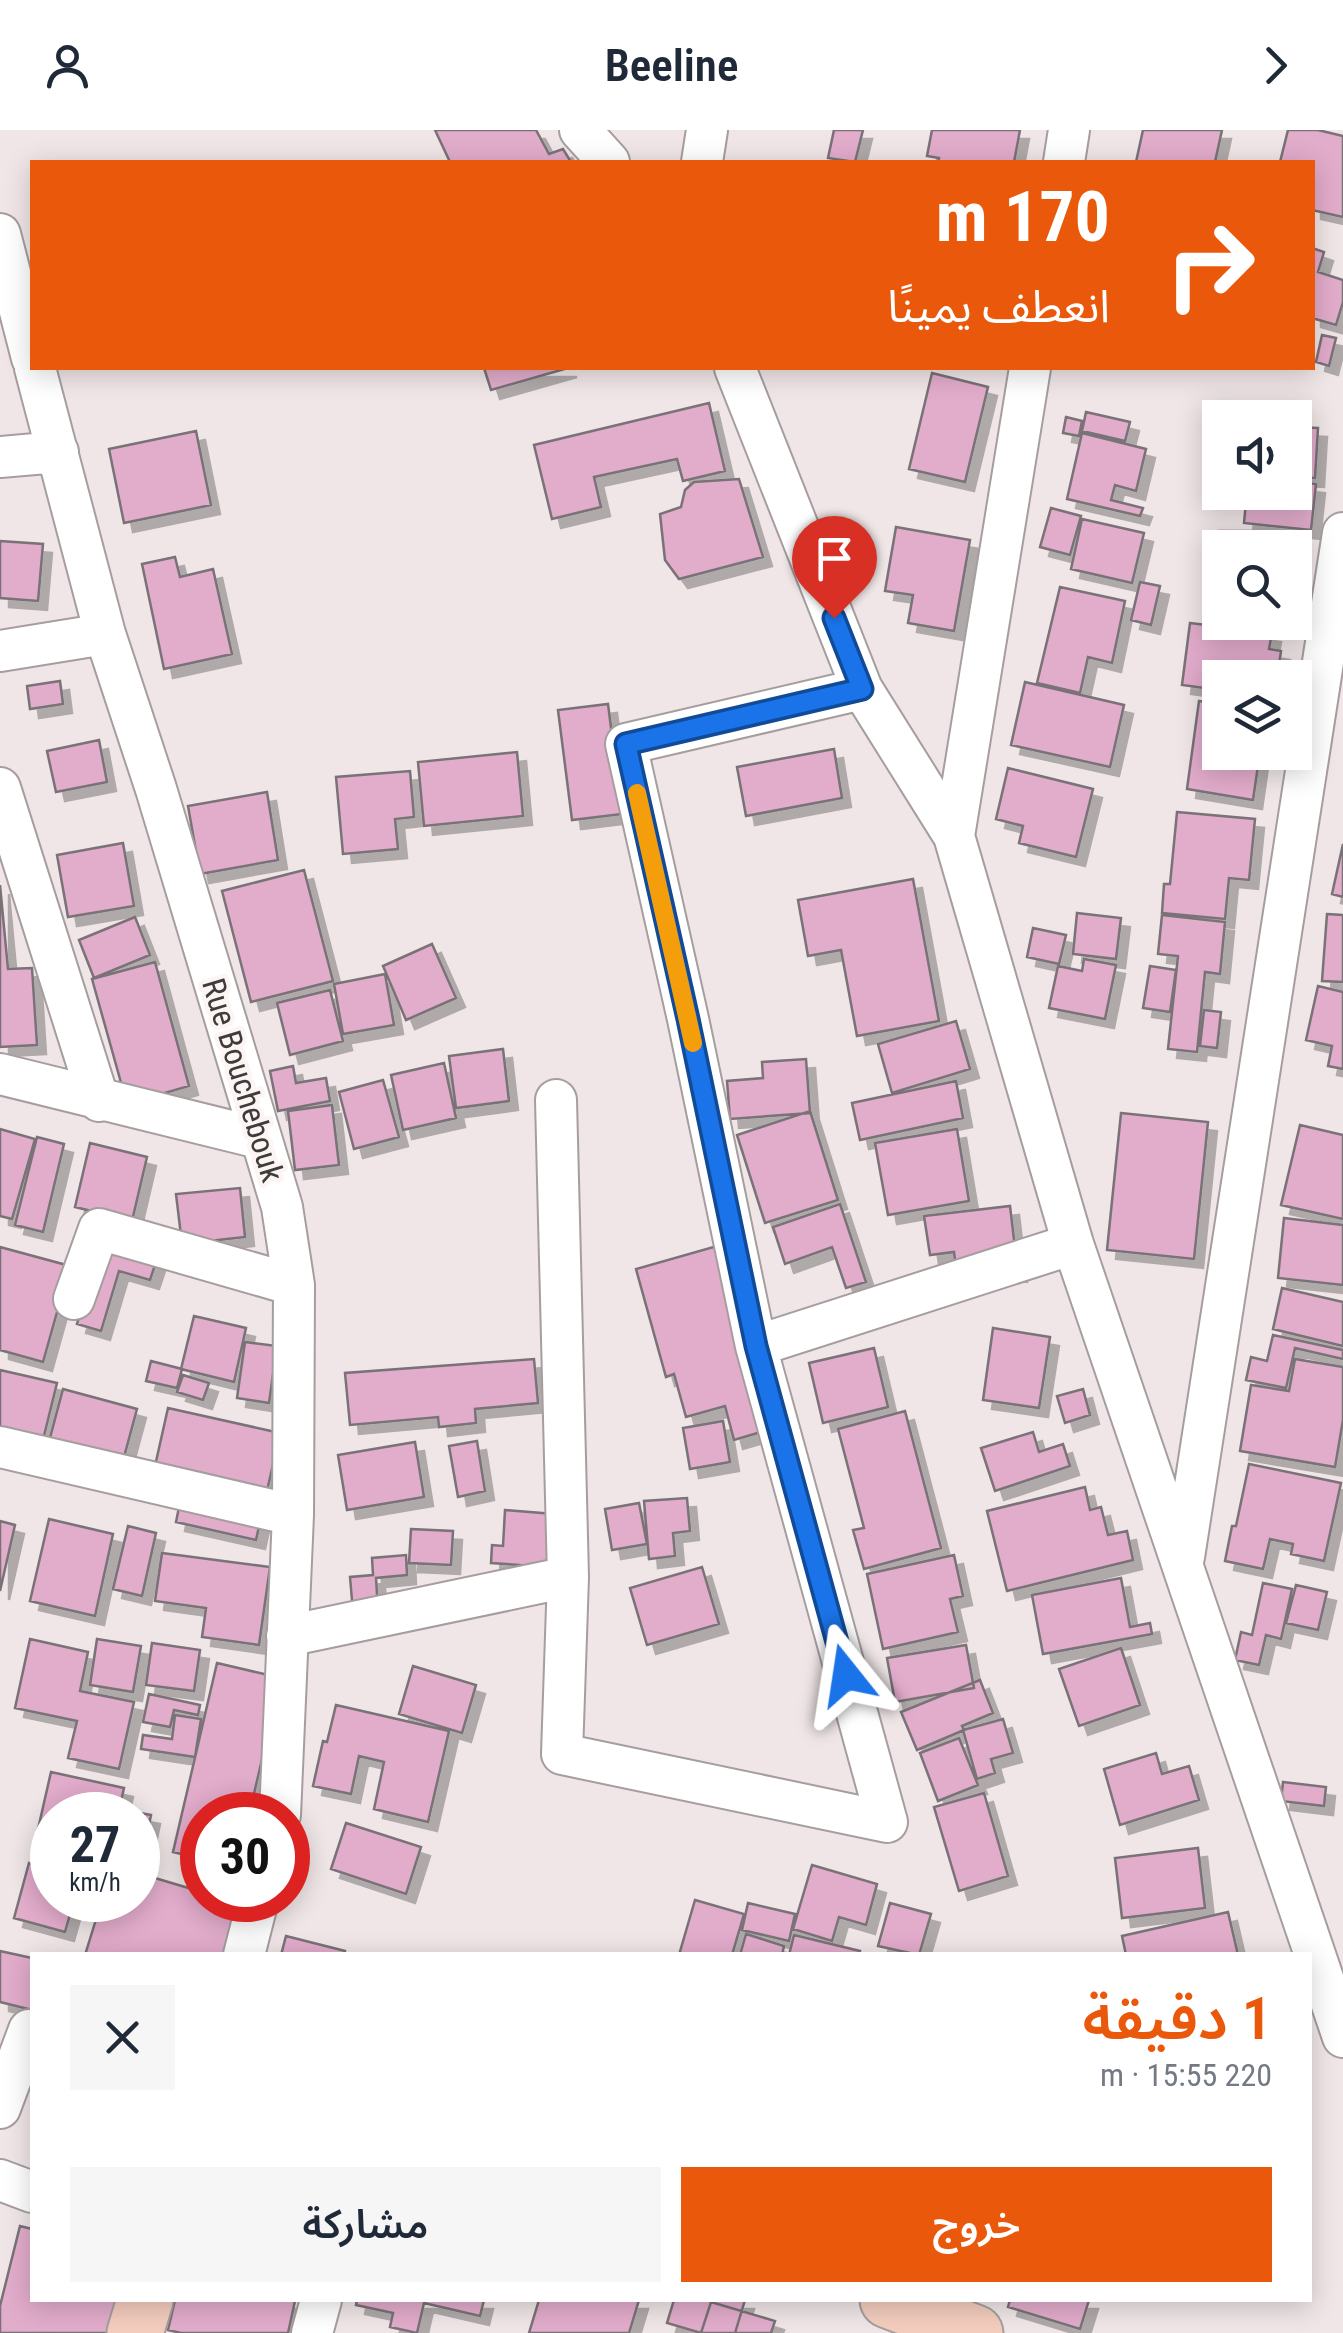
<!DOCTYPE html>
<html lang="ar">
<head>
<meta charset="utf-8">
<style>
  body { margin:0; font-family:"Roboto Condensed","Noto Sans Arabic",sans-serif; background:#f6f6f7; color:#1f2937; direction:rtl; height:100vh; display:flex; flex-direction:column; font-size:38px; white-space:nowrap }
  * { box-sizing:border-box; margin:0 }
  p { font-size:32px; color:#747a83 }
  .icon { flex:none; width:55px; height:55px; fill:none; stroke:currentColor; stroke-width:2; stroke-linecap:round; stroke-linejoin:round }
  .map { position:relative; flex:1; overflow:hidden; direction:ltr }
  .details { position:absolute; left:30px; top:1822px; width:1282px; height:350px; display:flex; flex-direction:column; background:#fff; border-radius:0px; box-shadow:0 5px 25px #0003; direction:rtl }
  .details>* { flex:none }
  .guide { position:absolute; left:30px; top:30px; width:1285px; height:210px; border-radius:0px; box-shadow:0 5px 25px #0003; direction:rtl; background:#ea580c; color:#fff; overflow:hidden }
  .fabs { position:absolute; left:1202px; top:270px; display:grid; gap:20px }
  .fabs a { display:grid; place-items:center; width:110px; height:110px; border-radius:0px; background:#fff; box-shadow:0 5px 25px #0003; font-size:50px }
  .speed { position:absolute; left:30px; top:1662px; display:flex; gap:20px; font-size:50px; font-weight:700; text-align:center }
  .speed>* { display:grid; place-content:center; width:130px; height:130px; border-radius:50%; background:#fff; box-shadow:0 5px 25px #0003; line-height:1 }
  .speed small { font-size:25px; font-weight:400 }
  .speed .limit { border:15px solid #d22; background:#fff; color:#111 }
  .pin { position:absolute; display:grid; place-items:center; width:85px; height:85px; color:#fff; margin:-102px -42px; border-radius:50% 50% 50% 0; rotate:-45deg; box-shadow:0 0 10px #0007 }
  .pin .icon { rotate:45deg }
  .me { position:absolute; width:110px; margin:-55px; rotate:345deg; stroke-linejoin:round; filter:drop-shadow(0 0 8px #0008) }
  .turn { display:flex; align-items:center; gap:35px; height:210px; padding:0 40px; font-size:45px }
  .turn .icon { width:130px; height:130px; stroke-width:2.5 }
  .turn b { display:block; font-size:70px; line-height:85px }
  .round { display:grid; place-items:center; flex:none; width:105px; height:105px; border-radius:0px; background:#f6f6f7 }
  .summary { display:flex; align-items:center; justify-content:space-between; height:170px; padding:0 40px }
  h1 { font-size:60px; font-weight:600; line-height:75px; color:#ea580c }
  .cta { display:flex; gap:20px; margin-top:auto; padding:20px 40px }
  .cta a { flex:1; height:115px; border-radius:0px; background:#ea580c; color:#fff; font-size:40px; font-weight:600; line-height:115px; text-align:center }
  .cta a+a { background:#f6f6f7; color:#1f2937 }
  header { display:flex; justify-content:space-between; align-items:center; height:130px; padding:0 40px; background:#fff; font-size:45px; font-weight:600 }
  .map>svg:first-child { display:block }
  .building { fill:#e2accb; stroke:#797276; stroke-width:2.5; filter:url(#shadow) }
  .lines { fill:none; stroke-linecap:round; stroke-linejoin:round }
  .street-casing { stroke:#a69e9e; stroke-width:44 }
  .secondary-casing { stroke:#a69e9e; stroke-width:59 }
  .street { stroke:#fff; stroke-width:40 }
  .secondary { stroke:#f4cdbe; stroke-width:55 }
  .route-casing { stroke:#114b97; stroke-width:25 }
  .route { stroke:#1a73e8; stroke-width:18 }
  .slow { stroke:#f59e0b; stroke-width:18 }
  .labels { text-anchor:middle; stroke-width:9; stroke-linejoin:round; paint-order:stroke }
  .street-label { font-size:32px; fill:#3e3b3b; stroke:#fdf4f4 }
</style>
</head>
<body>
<header><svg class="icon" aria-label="forward" viewBox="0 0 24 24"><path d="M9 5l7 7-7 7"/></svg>Beeline<svg class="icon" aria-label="person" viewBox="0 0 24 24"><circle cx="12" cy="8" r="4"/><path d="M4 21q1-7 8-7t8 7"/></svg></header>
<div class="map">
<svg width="1343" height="2203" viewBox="0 0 1343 2203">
  <defs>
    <filter id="shadow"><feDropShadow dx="9" dy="9" stdDeviation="0" flood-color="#0004"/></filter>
  </defs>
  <rect width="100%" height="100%" fill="#f0e6e7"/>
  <!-- building -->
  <path class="building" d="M 435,0 L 536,0 L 549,24 L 563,19 L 571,32 L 450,32 Z
    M 834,0 L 863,0 L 855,32 L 828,28 Z
    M 932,0 L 1020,0 L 1014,32 L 938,32 L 939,28 L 927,26 Z
    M 1143,0 L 1222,0 L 1215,32 L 1136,32 Z
    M 1288,0 L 1318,0 L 1343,6 L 1343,87 L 1312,80 L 1312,32 L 1280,32 Z
    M 1312,118 L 1324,122 L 1318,142 L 1343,150 L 1343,172 L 1336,195 L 1312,188 Z
    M 1322,205 L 1336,208 L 1329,236 L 1316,232 Z
    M 484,238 L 568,238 L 491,260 Z
    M 932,243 L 988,257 L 965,352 L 909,339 Z
    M 709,273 L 725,341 L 683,351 L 677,329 L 594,347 L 601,377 L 552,389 L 534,315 Z
    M 1086,282 L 1130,292 L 1125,311 L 1082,301 Z
    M 1066,287 L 1082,291 L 1079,306 L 1063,303 Z
    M 1295,297 L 1318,298 L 1315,348 L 1295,347 Z
    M 196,301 L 211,375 L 124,393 L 109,319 Z
    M 1082,303 L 1146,319 L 1136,361 L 1115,355 L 1111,370 L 1143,378 L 1140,386 L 1067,369 Z
    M 739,349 L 763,427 L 679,449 L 665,430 L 660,384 L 681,377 L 685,360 L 694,352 Z
    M 1295,352 L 1316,354 L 1311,400 L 1244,393 L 1247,362 L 1295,362 Z
    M 1051,378 L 1081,386 L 1070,425 L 1040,417 Z
    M 1082,389 L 1144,403 L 1132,453 L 1071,439 Z
    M 896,397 L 970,410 L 954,501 L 908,493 L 913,465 L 885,461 Z
    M 1219,401 L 1282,401 L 1281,418 L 1220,418 L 1220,477 Z
    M 0,411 L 43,414 L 38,471 L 0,468 Z
    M 175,427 L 180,447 L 213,439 L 232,524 L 164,539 L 142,434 Z
    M 1140,452 L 1160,456 L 1151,495 L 1131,490 Z
    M 1060,457 L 1125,471 L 1112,533 L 1088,527 L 1080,563 L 1037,553 Z
    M 1190,493 L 1272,503 L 1269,519 L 1281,521 L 1277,548 L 1220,548 L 1220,560 L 1182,555 Z
    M 60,551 L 63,574 L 30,579 L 27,556 Z
    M 1025,552 L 1124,575 L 1110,637 L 1011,615 Z
    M 1199,571 L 1220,574 L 1220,622 L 1260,622 L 1253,670 L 1187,659 Z
    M 608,574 L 622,684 L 572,690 L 558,580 Z
    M 99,610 L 107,652 L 56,662 L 47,621 Z
    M 834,619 L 842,668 L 746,686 L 737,637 Z
    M 517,622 L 523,686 L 424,696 L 418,632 Z
    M 1008,638 L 1093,659 L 1076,727 L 1019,713 L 1023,696 L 996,689 Z
    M 410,641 L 414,687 L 395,689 L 398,719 L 343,724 L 336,647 Z
    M 267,662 L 278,730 L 200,744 L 188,676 Z
    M 1177,682 L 1255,689 L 1249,750 L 1229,748 L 1225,789 L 1162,783 L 1164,754 L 1170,754 Z
    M 123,713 L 134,776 L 68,787 L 57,725 Z
    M 1343,714 L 1343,767 L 1332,764 Z
    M 304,740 L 333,851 L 251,872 L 222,761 Z
    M 913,749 L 939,891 L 857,906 L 841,820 L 808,826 L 798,770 Z
    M 0,755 L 8,839 L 32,838 L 37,915 L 0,917 Z
    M 1077,783 L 1121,788 L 1116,829 L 1073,824 Z
    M 1327,784 L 1343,785 L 1343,852 L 1322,851 Z
    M 1162,785 L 1225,792 L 1220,844 L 1205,842 L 1197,922 L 1168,919 L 1178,826 L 1158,824 Z
    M 135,787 L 150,825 L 94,848 L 79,810 Z
    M 1033,798 L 1066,805 L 1059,834 L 1027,827 Z
    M 432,814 L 456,868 L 406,890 L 383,836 Z
    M 1084,829 L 1116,835 L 1105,889 L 1049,878 L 1058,836 L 1082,841 Z
    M 155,832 L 189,956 L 127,974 L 92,849 Z
    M 1150,836 L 1176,840 L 1170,882 L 1143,878 Z
    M 385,844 L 394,895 L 343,904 L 334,854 Z
    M 1318,856 L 1343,862 L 1343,939 L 1328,936 L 1332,916 L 1306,910 Z
    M 330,860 L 343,911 L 290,925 L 277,873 Z
    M 1204,880 L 1221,882 L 1217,918 L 1200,916 Z
    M 956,891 L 970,939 L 892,963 L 878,914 Z
    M 503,919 L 509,971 L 456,978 L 449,926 Z
    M 806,929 L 810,983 L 730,989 L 727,951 L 763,948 L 762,932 Z
    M 444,933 L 456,988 L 403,1000 L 391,945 Z
    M 293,936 L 296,953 L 326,948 L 330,971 L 278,981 L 270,941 Z
    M 383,950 L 399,1007 L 354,1019 L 339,962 Z
    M 956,951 L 963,988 L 860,1010 L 852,973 Z
    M 332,975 L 339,1035 L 295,1040 L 288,981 Z
    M 810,981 L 838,1070 L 765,1093 L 737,1005 Z
    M 1121,983 L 1208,992 L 1194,1129 L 1107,1120 Z
    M 1300,995 L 1343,1005 L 1343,1089 L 1281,1075 Z
    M 0,999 L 35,1009 L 12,1089 L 0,1086 Z
    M 957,999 L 969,1071 L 888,1085 L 875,1013 Z
    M 37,1007 L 64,1014 L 43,1102 L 15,1095 Z
    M 90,1013 L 147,1027 L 132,1091 L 75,1077 Z
    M 240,1058 L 245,1107 L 182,1114 L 176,1064 Z
    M 840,1074 L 866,1152 L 846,1158 L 832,1117 L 785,1134 L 773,1097 Z
    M 1010,1076 L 1018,1143 L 956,1138 L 954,1122 L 930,1125 L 924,1086 Z
    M 1284,1088 L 1343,1095 L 1343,1155 L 1278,1148 Z
    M 724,1114 L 768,1300 L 734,1310 L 725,1276 L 686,1287 L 674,1244 L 666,1247 L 636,1139 Z
    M 101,1115 L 156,1132 L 150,1150 L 119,1141 L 101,1201 L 77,1194 Z
    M 0,1117 L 70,1136 L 43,1232 L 0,1220 Z
    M 1282,1158 L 1343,1172 L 1343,1216 L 1273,1199 Z
    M 194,1186 L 246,1198 L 234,1252 L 181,1239 Z
    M 993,1198 L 1050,1207 L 1039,1278 L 983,1270 Z
    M 1273,1205 L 1343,1220 L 1343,1229 L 1295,1218 L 1286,1258 L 1246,1250 L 1251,1227 L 1267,1231 Z
    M 245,1212 L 277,1216 L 269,1273 L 237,1268 Z
    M 874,1218 L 888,1277 L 823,1293 L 809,1233 Z
    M 534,1229 L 538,1273 L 475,1279 L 476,1293 L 439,1297 L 438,1287 L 350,1295 L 345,1243 Z
    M 1295,1229 L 1343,1237 L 1343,1290 L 1335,1337 L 1240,1321 L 1251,1255 L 1289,1261 Z
    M 151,1231 L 182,1239 L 177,1258 L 146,1251 Z
    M 0,1240 L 57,1253 L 40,1322 L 0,1313 Z
    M 183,1245 L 209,1253 L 203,1270 L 177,1262 Z
    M 63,1259 L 137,1279 L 121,1338 L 47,1319 Z
    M 1083,1259 L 1090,1285 L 1065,1293 L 1057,1266 Z
    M 168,1278 L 280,1303 L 256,1410 L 176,1392 L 186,1343 L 155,1336 Z
    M 905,1281 L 941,1418 L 864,1439 L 853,1400 L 864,1398 L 838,1299 Z
    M 723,1291 L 730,1332 L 690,1339 L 683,1298 Z
    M 1033,1302 L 1039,1322 L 1063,1314 L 1070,1336 L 995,1361 L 981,1318 Z
    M 477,1311 L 485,1361 L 458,1367 L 449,1316 Z
    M 415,1312 L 424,1367 L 347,1380 L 338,1325 Z
    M 1249,1334 L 1341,1353 L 1324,1431 L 1291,1424 L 1293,1414 L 1270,1409 L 1263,1439 L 1225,1431 L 1232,1396 L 1236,1396 Z
    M 1085,1357 L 1090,1380 L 1101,1377 L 1108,1405 L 1127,1401 L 1133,1430 L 1007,1461 L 987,1381 Z
    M 687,1368 L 690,1401 L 673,1403 L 675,1426 L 649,1429 L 644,1371 Z
    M 639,1373 L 647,1414 L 612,1420 L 605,1379 Z
    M 505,1380 L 566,1385 L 562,1438 L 491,1433 L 492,1415 L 503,1416 Z
    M 49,1389 L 113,1404 L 95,1486 L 30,1471 Z
    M 0,1391 L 15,1395 L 0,1461 Z
    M 128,1396 L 156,1403 L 142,1466 L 113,1459 Z
    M 411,1399 L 453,1401 L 451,1435 L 409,1433 Z
    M 162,1423 L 270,1437 L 259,1515 L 202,1507 L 206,1478 L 155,1471 Z
    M 406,1425 L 407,1445 L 376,1448 L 378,1480 L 353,1482 L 350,1447 L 373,1445 L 372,1428 Z
    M 954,1425 L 963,1466 L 950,1469 L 958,1502 L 883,1519 L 867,1444 Z
    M 702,1437 L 719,1494 L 647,1515 L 630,1458 Z
    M 1121,1448 L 1130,1497 L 1150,1493 L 1152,1504 L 1043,1524 L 1032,1465 Z
    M 1263,1453 L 1292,1459 L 1281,1509 L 1266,1505 L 1259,1535 L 1235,1530 L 1241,1502 L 1252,1505 Z
    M 1296,1455 L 1327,1462 L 1318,1500 L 1286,1493 Z
    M 30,1509 L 88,1522 L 80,1561 L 134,1572 L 119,1639 L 68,1628 L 77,1591 L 15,1578 Z
    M 97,1509 L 141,1516 L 133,1562 L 90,1555 Z
    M 152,1513 L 200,1520 L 194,1561 L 146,1555 Z
    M 966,1515 L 974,1558 L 895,1572 L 887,1528 Z
    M 1121,1518 L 1140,1575 L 1079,1596 L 1059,1539 Z
    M 217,1533 L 281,1548 L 249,1685 L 202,1685 L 202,1729 L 173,1722 Z
    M 413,1536 L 476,1555 L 462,1603 L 399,1584 Z
    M 980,1550 L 993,1583 L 962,1596 L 964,1600 L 917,1620 L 901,1582 Z
    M 149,1564 L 200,1575 L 198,1585 L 174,1580 L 170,1597 L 143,1592 Z
    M 336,1575 L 449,1601 L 428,1692 L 374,1679 L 384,1632 L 359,1626 L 351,1664 L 313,1656 L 323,1611 L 327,1612 Z
    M 175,1585 L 201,1589 L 195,1627 L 141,1619 L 143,1605 L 172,1609 Z
    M 1003,1589 L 1013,1623 L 991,1629 L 995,1643 L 977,1649 L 963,1600 Z
    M 959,1608 L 978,1655 L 938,1671 L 920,1623 Z
    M 1156,1623 L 1162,1644 L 1189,1636 L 1199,1670 L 1120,1695 L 1104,1639 Z
    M 51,1642 L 124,1658 L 118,1685 L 52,1685 L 52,1703 L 38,1699 Z
    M 1283,1652 L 1326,1657 L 1324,1676 L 1281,1671 Z
    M 984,1663 L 1008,1746 L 959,1761 L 934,1677 Z
    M 125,1680 L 151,1685 L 146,1709 L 138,1708 L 138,1685 L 124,1685 Z
    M 346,1693 L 421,1717 L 406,1764 L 331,1739 Z
    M 52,1715 L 52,1770 L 74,1770 L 65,1802 L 14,1788 L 29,1733 L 46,1737 Z
    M 1198,1718 L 1205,1778 L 1122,1788 L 1115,1728 Z
    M 812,1735 L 877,1754 L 866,1795 L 839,1787 L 832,1811 L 793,1799 Z
    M 138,1743 L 202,1762 L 202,1770 L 230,1770 L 250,1776 L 235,1825 L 97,1825 L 86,1822 L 102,1770 L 138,1770 Z
    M 695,1770 L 744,1784 L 732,1825 L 679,1825 Z
    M 748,1773 L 795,1784 L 789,1811 L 742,1800 Z
    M 890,1773 L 931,1784 L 919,1825 L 878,1816 Z
    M 1228,1782 L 1238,1825 L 1126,1825 L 1122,1806 Z
    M 746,1804 L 784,1816 L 782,1825 L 740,1825 Z
    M 794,1805 L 860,1821 L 859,1825 L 789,1825 Z
    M 286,1806 L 345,1821 L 344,1825 L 281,1825 Z
    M 0,1821 L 32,1828 L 32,1880 L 0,1872 Z
    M 20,2096 L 32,2099 L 32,2170 L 134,2170 L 126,2203 L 0,2203 L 0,2176 Z
    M 175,2170 L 289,2170 L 295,2171 L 288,2203 L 181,2203 L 168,2200 Z
    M 357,2170 L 484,2170 L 480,2186 L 424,2173 L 417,2203 L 390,2197 L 393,2183 L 356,2175 Z
    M 539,2170 L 639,2170 L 629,2203 L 529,2203 Z
    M 674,2170 L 745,2170 L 735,2203 L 701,2203 L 667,2193 Z
    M 1010,2170 L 1089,2170 L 1080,2199 L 1008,2177 Z
    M 711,2172 L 775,2191 L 771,2203 L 701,2203 Z"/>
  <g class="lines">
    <defs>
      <path id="street" d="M 580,0 L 609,32
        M 702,32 L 707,0
        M 1064,32 L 1069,0
        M 0,104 L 32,228
        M 35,238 L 105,504 L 156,659 L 282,1077 L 294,1155 L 293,1385 L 280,1685
        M 735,238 L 862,559 L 954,706 L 1073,1114 L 1343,1907
        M 0,327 L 58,322
        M 0,521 L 105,504
        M 0,658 L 99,971
        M 954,706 L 1030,238
        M 0,944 L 259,1008
        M 556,970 L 568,1447 L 562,1624 L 887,1692 L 756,1216 L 688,889 L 626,614 L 862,559
        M 74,1169 L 99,1099 L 294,1155
        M 756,1216 L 1073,1114
        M 0,1317 L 293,1385
        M 1184,1427 L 1343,403
        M 287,1506 L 568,1447
        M 244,1825 L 258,1770
        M 0,1978 L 29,1900
        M 0,2050 L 32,2062
        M 312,2203 L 321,2170"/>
      <path id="secondary" d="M 888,2170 L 975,2203
        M 135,2203 L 145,2170"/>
    </defs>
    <!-- street casing -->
    <use href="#street" class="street-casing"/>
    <!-- secondary casing -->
    <use href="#secondary" class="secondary-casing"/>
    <!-- street -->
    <use href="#street" class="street"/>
    <!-- secondary -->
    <use href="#secondary" class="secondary"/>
  </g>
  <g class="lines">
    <defs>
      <path id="route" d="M 834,488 L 862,559 L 626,614 L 688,889 L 756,1216 L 846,1545"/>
    </defs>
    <!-- route casing -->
    <use href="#route" class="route-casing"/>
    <!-- route -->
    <use href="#route" class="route"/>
    <!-- slow -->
    <path class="slow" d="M 637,663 L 693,913"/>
  </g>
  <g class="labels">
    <!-- street labels -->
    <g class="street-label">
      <text transform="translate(243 950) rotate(73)" y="11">Rue Bouchebouk</text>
    </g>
  </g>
</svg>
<div class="fabs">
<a><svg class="icon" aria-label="sound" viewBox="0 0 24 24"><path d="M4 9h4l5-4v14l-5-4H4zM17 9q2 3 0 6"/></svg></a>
<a><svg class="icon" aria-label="search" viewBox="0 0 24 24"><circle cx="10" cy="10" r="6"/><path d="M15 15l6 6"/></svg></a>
<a><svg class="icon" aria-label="layers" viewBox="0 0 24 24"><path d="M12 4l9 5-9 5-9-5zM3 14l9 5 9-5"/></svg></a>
</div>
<div class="speed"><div>27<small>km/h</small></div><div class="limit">30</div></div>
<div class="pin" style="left:834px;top:488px;background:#d93025"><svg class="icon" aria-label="arrive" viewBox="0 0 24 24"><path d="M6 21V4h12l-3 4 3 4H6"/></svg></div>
<svg class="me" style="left:846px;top:1545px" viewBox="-20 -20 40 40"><path d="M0-17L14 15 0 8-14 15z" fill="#1a73e8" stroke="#fff" stroke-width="4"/></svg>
<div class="guide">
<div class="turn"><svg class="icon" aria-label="right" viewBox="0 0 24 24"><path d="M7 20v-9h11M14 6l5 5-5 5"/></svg><div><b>170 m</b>انعطف يمينًا</div></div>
</div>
<section class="details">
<div class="summary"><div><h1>1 دقيقة</h1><p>220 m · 15:55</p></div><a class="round"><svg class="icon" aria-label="close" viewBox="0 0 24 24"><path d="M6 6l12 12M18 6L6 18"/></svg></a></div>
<div class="cta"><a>خروج</a><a>مشاركة</a></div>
</section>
</div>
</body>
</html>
